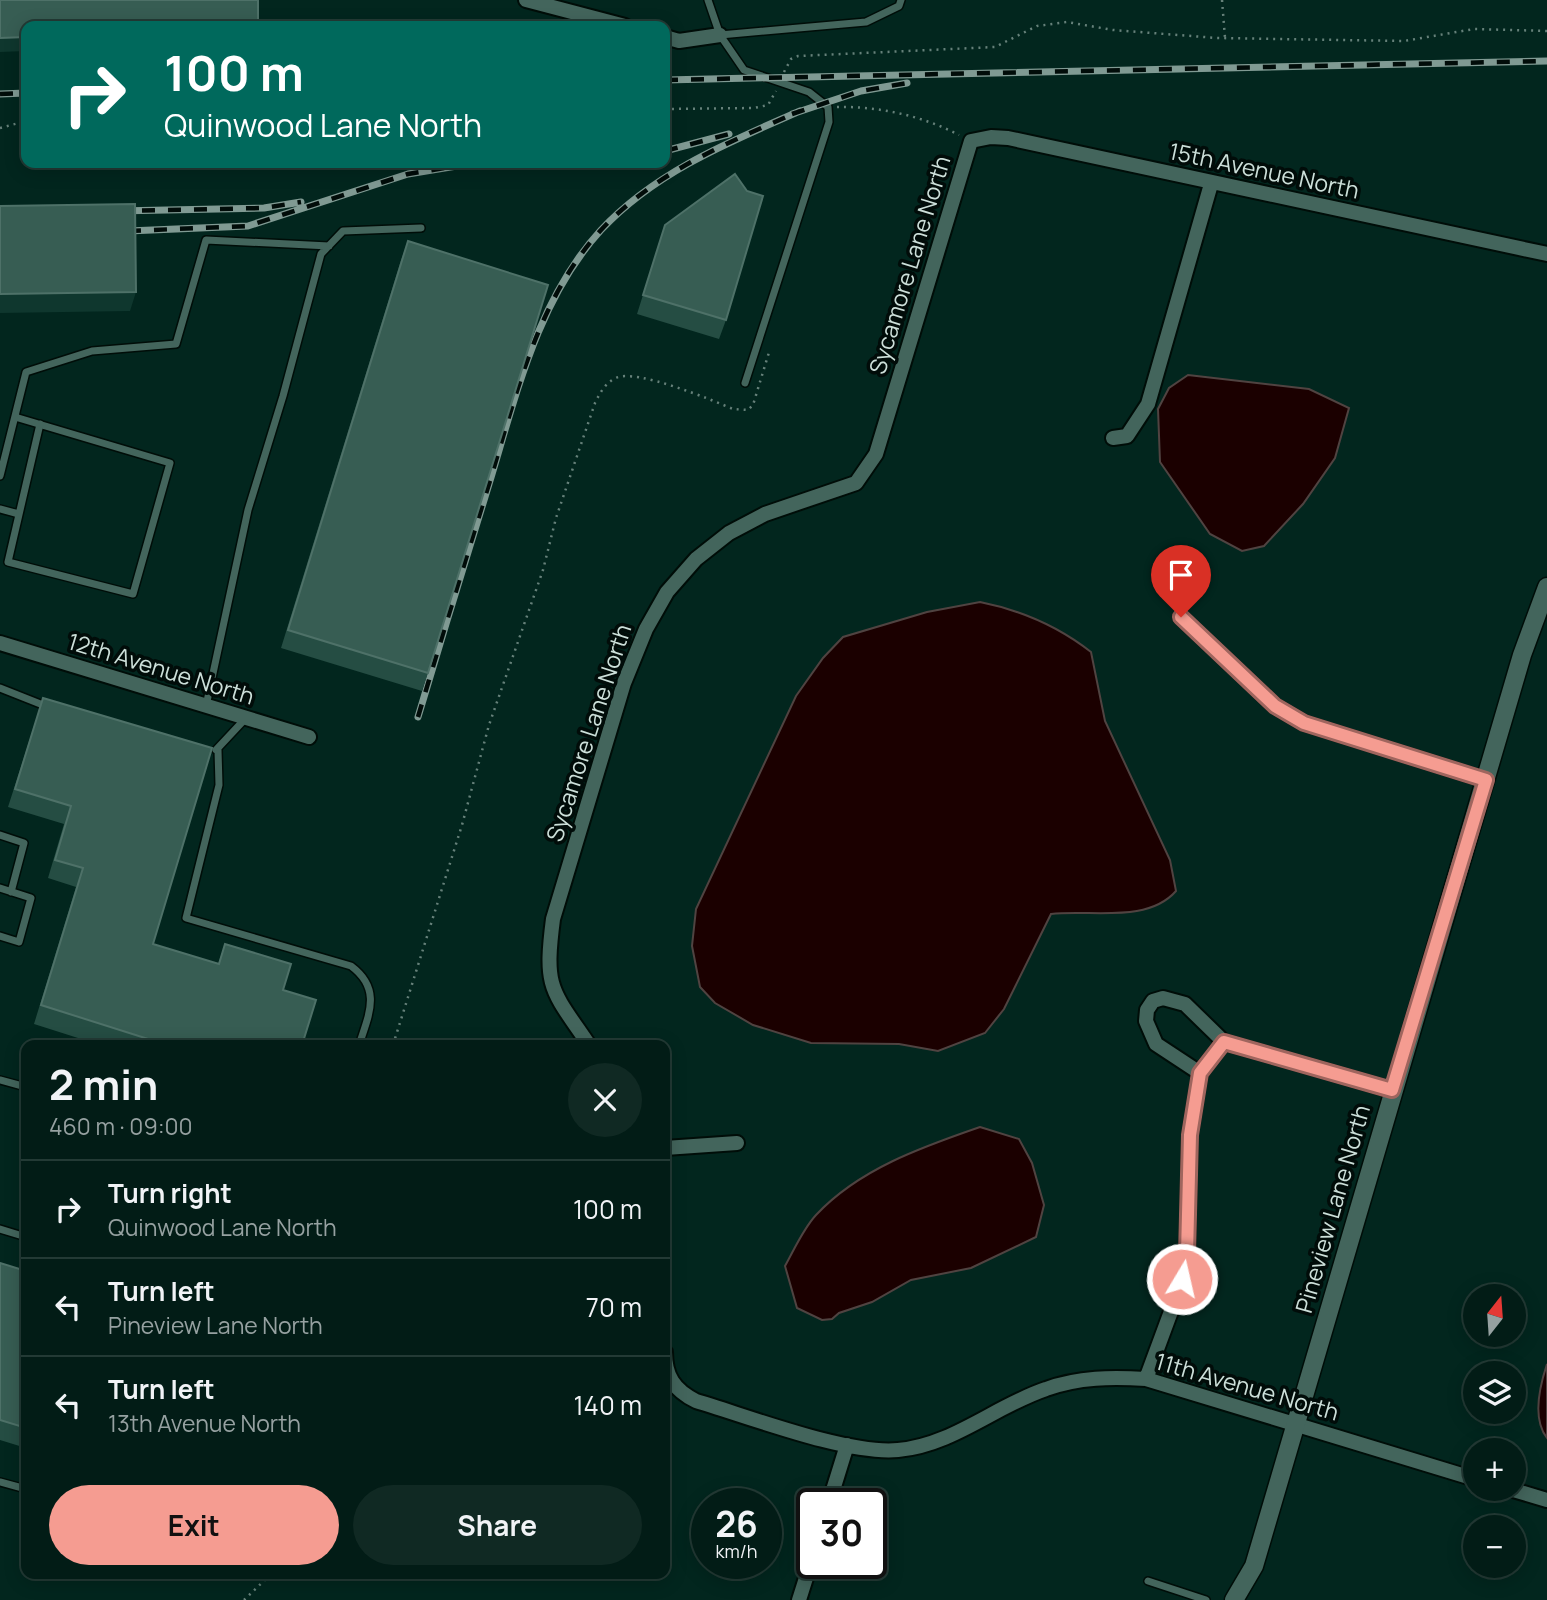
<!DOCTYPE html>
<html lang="en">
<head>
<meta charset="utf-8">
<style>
  body { margin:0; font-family:Manrope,sans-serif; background:#102923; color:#f1f3f6; height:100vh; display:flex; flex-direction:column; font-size:26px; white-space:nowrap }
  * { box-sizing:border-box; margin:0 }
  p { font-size:23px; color:#96a1a1 }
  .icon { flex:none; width:38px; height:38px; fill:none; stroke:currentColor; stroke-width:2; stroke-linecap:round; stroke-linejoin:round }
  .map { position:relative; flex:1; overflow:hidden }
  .sheet { position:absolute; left:21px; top:1040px; width:649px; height:539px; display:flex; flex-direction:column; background:#021c16; border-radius:14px; box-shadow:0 4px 18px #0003,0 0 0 2px #233a35 }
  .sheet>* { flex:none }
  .hud { position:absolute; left:21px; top:21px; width:649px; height:147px; border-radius:14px; box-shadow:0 4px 18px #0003,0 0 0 2px #233a35; background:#00695c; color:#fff; overflow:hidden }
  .needle { width:46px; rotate:17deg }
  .controls { position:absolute; left:1463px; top:1284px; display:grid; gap:14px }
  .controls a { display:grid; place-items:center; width:63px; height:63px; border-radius:50%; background:#021c16; box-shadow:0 4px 18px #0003,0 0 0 2px #233a35; font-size:35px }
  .speed { position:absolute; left:691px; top:1488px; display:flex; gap:14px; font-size:35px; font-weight:700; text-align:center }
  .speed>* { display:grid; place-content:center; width:91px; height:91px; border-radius:50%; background:#021c16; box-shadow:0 4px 18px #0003,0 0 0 2px #233a35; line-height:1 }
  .speed small { font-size:18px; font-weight:400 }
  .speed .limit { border:4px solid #111; border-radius:10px; background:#fff; color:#111 }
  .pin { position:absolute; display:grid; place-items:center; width:60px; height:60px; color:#fff; margin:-72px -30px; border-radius:50% 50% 50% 0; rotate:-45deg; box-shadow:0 0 7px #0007 }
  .pin .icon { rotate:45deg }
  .me { position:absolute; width:77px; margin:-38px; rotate:9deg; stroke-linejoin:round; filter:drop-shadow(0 0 5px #0008) }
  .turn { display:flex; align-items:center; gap:24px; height:147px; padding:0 28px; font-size:32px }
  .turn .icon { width:91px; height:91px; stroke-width:2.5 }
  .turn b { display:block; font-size:49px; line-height:60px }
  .round { display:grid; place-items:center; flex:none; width:74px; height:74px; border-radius:37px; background:#102923 }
  .overview { display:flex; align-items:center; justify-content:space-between; height:119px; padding:0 28px }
  h1 { font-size:42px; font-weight:700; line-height:52px }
  .cta { display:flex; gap:14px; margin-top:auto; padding:14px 28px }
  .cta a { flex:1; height:80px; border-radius:42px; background:#f59c91; color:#111; font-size:28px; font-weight:700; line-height:80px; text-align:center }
  .cta a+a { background:#102923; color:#f1f3f6 }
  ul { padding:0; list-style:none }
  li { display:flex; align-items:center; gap:21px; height:98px; padding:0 28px; border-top:2px solid #233a35 }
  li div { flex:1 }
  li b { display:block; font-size:26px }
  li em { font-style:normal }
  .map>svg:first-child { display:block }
  .water { fill:#1b0000; stroke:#504341; stroke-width:2 }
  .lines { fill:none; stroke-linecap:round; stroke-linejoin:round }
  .service-casing { stroke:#000d08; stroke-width:10 }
  .minor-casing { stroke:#000d08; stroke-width:18 }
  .tertiary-casing { stroke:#000d08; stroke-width:21 }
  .path { stroke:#66817a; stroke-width:2.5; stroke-dasharray:2 5; stroke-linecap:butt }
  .service { stroke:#43655c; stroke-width:7 }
  .minor { stroke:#43655c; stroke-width:14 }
  .tertiary { stroke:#43655c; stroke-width:18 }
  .rail-casing { stroke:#809a93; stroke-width:7 }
  .rail { stroke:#010c09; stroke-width:4.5; stroke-dasharray:13; stroke-linecap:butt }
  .wall { fill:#254d43 }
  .shaded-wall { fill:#0f372e }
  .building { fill:#375d53; stroke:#4e7168; stroke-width:2 }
  .route-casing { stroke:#9f655e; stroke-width:18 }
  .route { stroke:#f59c91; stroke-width:12 }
  .labels { text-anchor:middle; stroke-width:7; stroke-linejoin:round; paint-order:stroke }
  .street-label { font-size:23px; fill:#ccdfd9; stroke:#010c09 }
</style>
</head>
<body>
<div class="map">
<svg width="1547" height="1600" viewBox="0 0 1547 1600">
  <rect width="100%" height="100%" fill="#02261e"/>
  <!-- water -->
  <path class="water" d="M 1188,375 L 1309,389 L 1349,408 L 1335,458 L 1303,504 L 1264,546 L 1242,551 L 1210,534 L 1160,462 L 1158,409 L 1169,388 Z
    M 980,602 C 1020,610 1059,627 1091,652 L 1105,721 L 1170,860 L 1176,891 C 1147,924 1090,909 1051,914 L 1004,1009 L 985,1033 L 938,1051 L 899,1044 L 811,1043 L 753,1025 L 715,1003 L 700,987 L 692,946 L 696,909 L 796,696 L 823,658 L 843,637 L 927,612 Z
    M 980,1127 L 1019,1139 L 1032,1163 L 1044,1205 L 1036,1237 L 971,1268 L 911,1280 L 872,1302 L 839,1313 L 832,1319 L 822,1320 L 797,1308 L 785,1266 C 794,1250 803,1229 816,1215 C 859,1169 922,1147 980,1127 Z
    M 1547,1364 L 1547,1438 C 1532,1419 1540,1385 1547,1364 Z"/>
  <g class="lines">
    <defs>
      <path id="service" d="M 708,0 L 720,35 L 866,22 L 899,6 L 901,0
        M 720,35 L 744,70 L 809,92 L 828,107 L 829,122 L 745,383
        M 15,417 L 170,463 L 133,594 L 8,562 L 40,424
        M 0,476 L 26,372 L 92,351 L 176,344 L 206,240 L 329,246
        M 0,509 L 19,514
        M 0,688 L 48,707
        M 206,706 L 248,510 L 283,396 L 321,254 L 343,231 L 421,228
        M 216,750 L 245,719
        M 218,750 L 219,785 L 186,918 L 351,966 C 382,989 369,1014 359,1045
        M 0,835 L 24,843 L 11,892
        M 0,888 L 31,898 L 19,942 L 0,936
        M 0,1080 L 26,1087
        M 0,1229 L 26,1237
        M 0,1482 L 26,1489
        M 1148,1581 L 1206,1600"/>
      <path id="minor" d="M 526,0 L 625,26
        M 665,37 L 679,41 L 720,35
        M 1113,438 L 1127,436 L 1148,404 L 1211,184
        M 1181,617 L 1275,706 L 1304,723 L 1486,780
        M 0,643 L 309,737
        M 589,1045 C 551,989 544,989 553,919 L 624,683 L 646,629 L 667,592 L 696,559 L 729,533 L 765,514 L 856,483 L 876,454 L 971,141 L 991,137 L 1008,138 L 1547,254
        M 1200,1073 L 1156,1044 L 1146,1021 L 1147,1010 L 1153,1001 L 1163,998 L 1185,1004 L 1224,1042 L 1392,1090
        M 665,1148 L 737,1143
        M 665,1352 C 665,1376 674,1390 696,1401 C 747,1416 848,1455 898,1450 C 953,1445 995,1406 1046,1389 C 1079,1377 1112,1377 1146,1379 L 1475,1479
        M 1146,1379 L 1173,1306 L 1187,1254 L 1190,1135 L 1200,1073 L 1224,1042
        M 1510,1489 L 1547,1500
        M 829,1503 L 847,1445
        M 799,1600 L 812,1559"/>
      <path id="tertiary" d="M 1234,1600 L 1254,1566 L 1522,655 L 1547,587"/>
    </defs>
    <!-- service casing -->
    <use href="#service" class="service-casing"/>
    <!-- minor casing -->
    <use href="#minor" class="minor-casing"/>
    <!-- tertiary casing -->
    <use href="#tertiary" class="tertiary-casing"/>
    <!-- path -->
    <path class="path" d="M 1222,0 L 1225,38
      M 784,72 L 791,59 L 798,56 L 995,47 L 1037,26 L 1067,22 L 1113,30 L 1217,38 L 1404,41 L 1474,29 L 1547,31
      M 837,107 C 878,106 923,116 959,135
      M 665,109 L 754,108 L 768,105 L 776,91
      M 0,128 L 26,121
      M 393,1045 L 462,825 L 489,725 L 543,570 L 556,518 L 595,403 C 600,393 605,383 616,378 C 635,368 712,400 733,409 L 748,410 L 753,405 L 770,349
      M 244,1600 L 272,1573"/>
    <!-- service -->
    <use href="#service" class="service"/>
    <!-- minor -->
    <use href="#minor" class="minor"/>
    <!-- tertiary -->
    <use href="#tertiary" class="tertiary"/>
    <defs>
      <path id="rail" d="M 665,80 L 1547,61
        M 0,94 L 26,93
        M 792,114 L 861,91 L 907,83
        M 665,151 L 729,134
        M 116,211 L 264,208 L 301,202
        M 128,231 L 248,226 L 408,174 L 475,163
        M 418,717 C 441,639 465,562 489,484 C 516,396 537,300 601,230 C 655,172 729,142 800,111"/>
    </defs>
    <!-- rail casing -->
    <use href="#rail" class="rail-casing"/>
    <!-- rail -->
    <use href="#rail" class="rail"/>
  </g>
  <!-- wall -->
  <path class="wall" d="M 665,225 L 726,320 L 719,339 L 637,314 Z
    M 408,241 L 428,673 L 422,691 L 281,648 L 401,260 Z
    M 43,698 L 153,944 L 218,964 L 225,944 L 283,990 L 302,1045 L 100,1045 L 34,1024 L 76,887 L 48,878 L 64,824 L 8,807 Z
    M 0,1263 L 26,1271 L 26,1448 L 0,1440 Z"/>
  <!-- shaded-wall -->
  <path class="shaded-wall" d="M 26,37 L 26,51 L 0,52 L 0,38 Z
    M 136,292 L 130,311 L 0,313 L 0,294 Z"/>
  <!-- building -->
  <path class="building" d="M 0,0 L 258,0 L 258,26 L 26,26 L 26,37 L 0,38 Z
    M 735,174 L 747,191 L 763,196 L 726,320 L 643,295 L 665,225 Z
    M 135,204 L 136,292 L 0,294 L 0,206 Z
    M 408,241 L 548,285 L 428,673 L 288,630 Z
    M 43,698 L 212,748 L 153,944 L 219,964 L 225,944 L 291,964 L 283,990 L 316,1000 L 302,1045 L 167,1045 L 41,1005 L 83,868 L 55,860 L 71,806 L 15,789 Z
    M 0,1263 L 26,1271 L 26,1428 L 0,1420 Z"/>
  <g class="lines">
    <defs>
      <path id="route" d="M 1181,617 L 1275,706 L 1304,723 L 1486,780 L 1392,1090 L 1224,1042 L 1200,1073 L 1190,1135 L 1187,1254 L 1182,1279"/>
    </defs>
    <!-- route casing -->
    <use href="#route" class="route-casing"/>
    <!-- route -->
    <use href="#route" class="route"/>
  </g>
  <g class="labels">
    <!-- street labels -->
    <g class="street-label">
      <text transform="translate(1264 171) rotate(12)" y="8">15th Avenue North</text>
      <text transform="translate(910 265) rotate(-73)" y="8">Sycamore Lane North</text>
      <text transform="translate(161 669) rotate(17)" y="8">12th Avenue North</text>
      <text transform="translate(589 733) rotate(-72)" y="8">Sycamore Lane North</text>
      <text transform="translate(1333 1209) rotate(-74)" y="8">Pineview Lane North</text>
      <text transform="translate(1247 1387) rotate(16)" y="8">11th Avenue North</text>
    </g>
  </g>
</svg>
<div class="controls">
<a><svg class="needle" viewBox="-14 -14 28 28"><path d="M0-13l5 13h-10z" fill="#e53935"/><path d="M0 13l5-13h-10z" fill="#96a1a1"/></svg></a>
<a><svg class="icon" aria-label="layers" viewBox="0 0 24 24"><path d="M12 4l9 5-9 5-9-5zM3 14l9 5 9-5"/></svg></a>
<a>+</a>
<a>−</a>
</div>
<div class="speed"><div>26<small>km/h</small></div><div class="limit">30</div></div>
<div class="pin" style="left:1181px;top:617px;background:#d93025"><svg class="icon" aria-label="arrive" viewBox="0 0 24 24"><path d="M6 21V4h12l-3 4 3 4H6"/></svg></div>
<svg class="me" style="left:1182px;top:1279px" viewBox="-20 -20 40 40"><circle r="17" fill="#f59c91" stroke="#fff" stroke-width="3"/><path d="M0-11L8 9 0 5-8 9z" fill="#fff"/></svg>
<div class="hud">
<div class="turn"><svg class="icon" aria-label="right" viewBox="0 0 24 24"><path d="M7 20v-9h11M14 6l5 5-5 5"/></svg><div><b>100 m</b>Quinwood Lane North</div></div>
</div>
<section class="sheet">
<div class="overview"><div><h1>2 min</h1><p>460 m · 09:00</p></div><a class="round"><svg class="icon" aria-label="close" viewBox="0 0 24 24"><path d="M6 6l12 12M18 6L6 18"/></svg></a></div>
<ul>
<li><svg class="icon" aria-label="right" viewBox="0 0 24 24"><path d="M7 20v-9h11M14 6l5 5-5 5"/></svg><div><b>Turn right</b><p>Quinwood Lane North</p></div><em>100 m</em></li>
<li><svg class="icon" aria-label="left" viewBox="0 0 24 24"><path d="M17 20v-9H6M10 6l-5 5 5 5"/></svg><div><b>Turn left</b><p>Pineview Lane North</p></div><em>70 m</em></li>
<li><svg class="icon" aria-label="left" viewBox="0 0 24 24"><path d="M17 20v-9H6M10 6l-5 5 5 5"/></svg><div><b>Turn left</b><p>13th Avenue North</p></div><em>140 m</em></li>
</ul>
<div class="cta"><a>Exit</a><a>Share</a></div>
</section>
</div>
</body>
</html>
